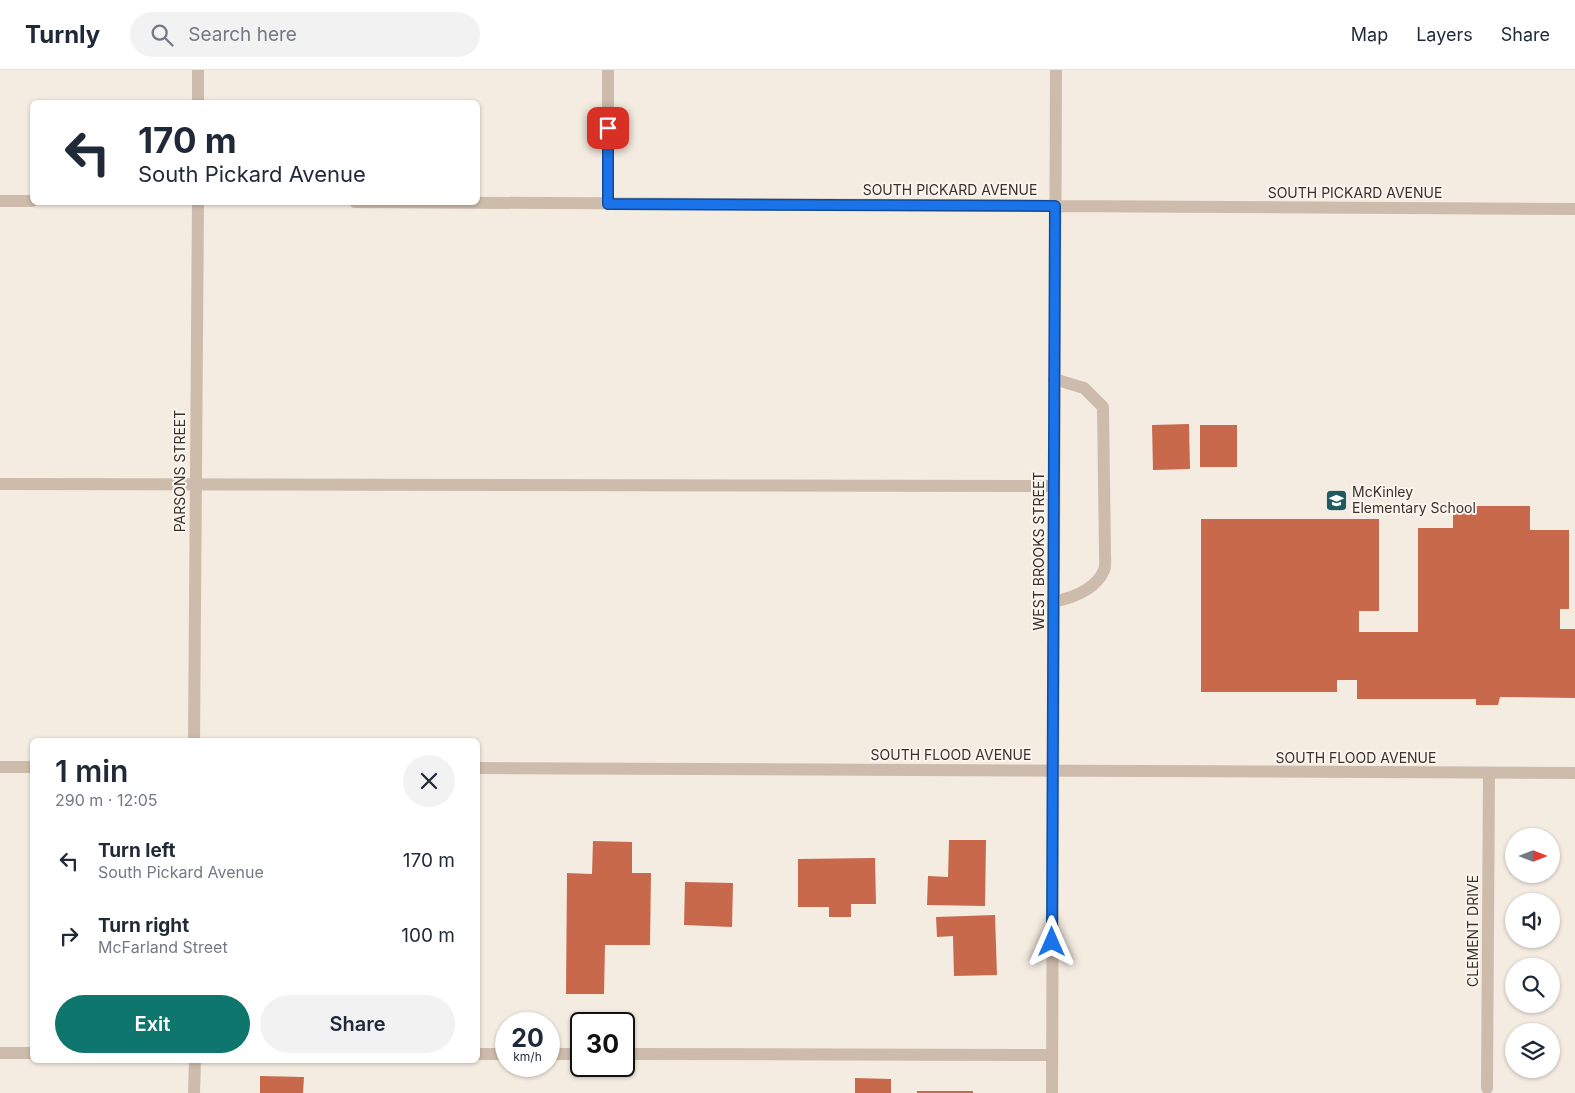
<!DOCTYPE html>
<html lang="en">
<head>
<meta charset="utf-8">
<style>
  body { margin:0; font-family:Inter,sans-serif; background:#f2f2f3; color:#1f2937; height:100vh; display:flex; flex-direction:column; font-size:19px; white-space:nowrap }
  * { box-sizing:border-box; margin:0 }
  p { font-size:16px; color:#747a83 }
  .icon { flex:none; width:28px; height:28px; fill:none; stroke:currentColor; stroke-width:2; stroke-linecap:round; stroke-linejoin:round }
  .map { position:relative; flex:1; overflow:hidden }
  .details { position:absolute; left:30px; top:668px; width:450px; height:325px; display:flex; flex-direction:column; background:#fff; border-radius:8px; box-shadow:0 1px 4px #0004 }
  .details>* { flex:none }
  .top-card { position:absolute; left:30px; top:30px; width:450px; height:105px; border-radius:8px; box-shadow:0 1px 4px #0004; background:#fff; color:#1f2937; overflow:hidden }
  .needle { width:32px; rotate:90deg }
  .buttons { position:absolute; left:1505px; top:758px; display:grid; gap:10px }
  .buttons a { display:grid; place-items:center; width:55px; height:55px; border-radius:50%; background:#fff; box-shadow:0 1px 4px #0004; font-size:25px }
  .speed { position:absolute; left:495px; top:942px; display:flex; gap:10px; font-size:25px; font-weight:700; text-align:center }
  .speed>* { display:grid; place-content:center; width:65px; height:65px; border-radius:50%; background:#fff; box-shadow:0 1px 4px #0004; line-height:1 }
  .speed small { font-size:12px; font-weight:400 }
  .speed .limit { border:2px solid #111; border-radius:8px; background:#fff; color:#111 }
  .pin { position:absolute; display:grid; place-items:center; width:42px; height:42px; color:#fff; margin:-21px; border-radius:10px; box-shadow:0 2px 8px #0006 }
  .me { position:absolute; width:55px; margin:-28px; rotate:0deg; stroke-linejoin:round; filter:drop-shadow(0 0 4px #0008) }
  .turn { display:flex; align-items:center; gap:18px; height:105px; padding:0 25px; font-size:22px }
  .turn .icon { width:65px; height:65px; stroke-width:2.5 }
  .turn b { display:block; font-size:35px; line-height:42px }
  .round { display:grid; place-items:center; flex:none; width:52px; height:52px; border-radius:26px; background:#f2f2f3 }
  .headline { display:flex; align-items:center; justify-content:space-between; height:85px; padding:0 25px }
  h1 { font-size:30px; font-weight:600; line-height:38px }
  .action { display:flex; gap:10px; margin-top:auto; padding:10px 25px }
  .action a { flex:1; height:58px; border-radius:30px; background:#0f766e; color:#fff; font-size:20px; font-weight:600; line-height:58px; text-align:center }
  .action a+a { background:#f2f2f3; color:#1f2937 }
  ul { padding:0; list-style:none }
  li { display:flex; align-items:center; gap:15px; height:75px; padding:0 25px }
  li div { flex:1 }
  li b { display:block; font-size:19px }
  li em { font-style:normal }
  header { display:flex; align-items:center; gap:30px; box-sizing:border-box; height:70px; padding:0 25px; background:#fff; border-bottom:1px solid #e0e1e3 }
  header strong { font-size:24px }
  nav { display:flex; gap:28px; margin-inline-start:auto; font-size:18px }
  .search { width:350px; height:45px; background:#f2f2f3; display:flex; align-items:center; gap:12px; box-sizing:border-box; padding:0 18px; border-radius:28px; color:#747a83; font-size:19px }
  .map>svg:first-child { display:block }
  .building { fill:#c8694b }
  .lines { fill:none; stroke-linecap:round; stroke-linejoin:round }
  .service { stroke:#cdbbac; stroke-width:12 }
  .minor { stroke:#cdbbac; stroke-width:12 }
  .tertiary { stroke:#cdbbac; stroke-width:12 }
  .route-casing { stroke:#114b97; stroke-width:12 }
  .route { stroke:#1a73e8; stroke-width:9 }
  .labels { text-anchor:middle; stroke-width:4; stroke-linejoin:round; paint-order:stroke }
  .street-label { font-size:14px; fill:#3b302b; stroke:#fbf5ee }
  .poi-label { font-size:14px; fill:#3b302b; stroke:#fbf5ee; text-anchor:start }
</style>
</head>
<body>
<header>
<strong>Turnly</strong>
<div class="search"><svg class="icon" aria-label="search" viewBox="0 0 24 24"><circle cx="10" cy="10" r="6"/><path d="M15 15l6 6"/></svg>Search here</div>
<nav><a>Map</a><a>Layers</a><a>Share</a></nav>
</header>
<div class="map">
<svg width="1575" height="1023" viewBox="0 0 1575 1023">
  <rect width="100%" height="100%" fill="#f4ebe1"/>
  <!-- building -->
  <path class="building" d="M 1189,354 L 1190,399 L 1153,400 L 1152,355 Z
    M 1200,355 L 1237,355 L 1237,397 L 1200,397 Z
    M 1453,436 L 1530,436 L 1530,460 L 1569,460 L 1569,539 L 1560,539 L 1560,559 L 1575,559 L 1575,628 L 1500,627 L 1498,635 L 1476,635 L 1476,629 L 1357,629 L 1357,610 L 1337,610 L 1337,622 L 1201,622 L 1201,449 L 1379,449 L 1379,541 L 1359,541 L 1359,562 L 1418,562 L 1418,458 L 1453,458 Z
    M 949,770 L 986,770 L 985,836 L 927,835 L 928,806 L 948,807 Z
    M 593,771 L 632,772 L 632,803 L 651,803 L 650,875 L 605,875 L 604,924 L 566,924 L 567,803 L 592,804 Z
    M 875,788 L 876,834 L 851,834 L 851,847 L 829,847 L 829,837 L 798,837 L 798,789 Z
    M 685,812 L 733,813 L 732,857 L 684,855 Z
    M 995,845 L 997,905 L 954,906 L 953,866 L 937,867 L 936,847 Z
    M 260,1006 L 304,1007 L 303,1023 L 260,1023 Z
    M 855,1008 L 891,1009 L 891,1023 L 855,1023 Z
    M 917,1021 L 973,1021 L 973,1023 L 917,1023 Z"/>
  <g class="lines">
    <!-- service -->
    <path class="service" d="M 0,414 L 1054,416
      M 1053,532 C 1072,528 1096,520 1104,500 C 1106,496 1105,489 1105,484 L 1103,337 L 1084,318 L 1054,309
      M 0,983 L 32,983
      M 478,984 L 506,984
      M 549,984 L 581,984
      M 624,984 L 1052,985"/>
    <!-- minor -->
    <path class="minor" d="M 198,32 L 198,0
      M 608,134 L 608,0
      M 1055,136 L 1575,139
      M 194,670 L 198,132
      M 1487,1018 L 1489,703
      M 194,1023 L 195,990
      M 1052,1023 L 1056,0"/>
    <!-- tertiary -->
    <path class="tertiary" d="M 0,131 L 32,131
      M 355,132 L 1055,136
      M 0,697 L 32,697
      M 478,698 L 1575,703"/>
  </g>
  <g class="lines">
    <defs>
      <path id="route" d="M 608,58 L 608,134 L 1055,136 L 1052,872"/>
    </defs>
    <!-- route casing -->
    <use href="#route" class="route-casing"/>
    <!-- route -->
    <use href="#route" class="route"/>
  </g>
  <!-- icons -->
  <defs>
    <symbol id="school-square" viewBox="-11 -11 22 22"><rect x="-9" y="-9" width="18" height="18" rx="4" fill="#1f5a5e" stroke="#fbf5ee"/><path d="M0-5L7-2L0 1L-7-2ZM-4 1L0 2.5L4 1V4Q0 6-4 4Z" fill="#fff"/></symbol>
  </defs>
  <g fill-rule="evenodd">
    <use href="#school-square" x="1324" y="418" width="25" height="25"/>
  </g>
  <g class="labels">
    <!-- street labels -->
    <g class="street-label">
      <text x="950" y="125">SOUTH PICKARD AVENUE</text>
      <text x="1355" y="128">SOUTH PICKARD AVENUE</text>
      <text transform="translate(180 401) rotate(-90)" y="5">PARSONS STREET</text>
      <text transform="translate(1039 481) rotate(-90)" y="5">WEST BROOKS STREET</text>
      <text x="951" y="690">SOUTH FLOOD AVENUE</text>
      <text x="1356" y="693">SOUTH FLOOD AVENUE</text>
      <text transform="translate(1473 861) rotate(-90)" y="5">CLEMENT DRIVE</text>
    </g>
    <!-- poi labels -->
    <g class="poi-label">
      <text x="1352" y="427">McKinley<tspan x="1352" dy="16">Elementary School</tspan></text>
    </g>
  </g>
</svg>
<div class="buttons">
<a><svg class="needle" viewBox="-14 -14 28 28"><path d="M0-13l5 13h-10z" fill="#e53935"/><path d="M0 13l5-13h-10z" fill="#747a83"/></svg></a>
<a><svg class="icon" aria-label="sound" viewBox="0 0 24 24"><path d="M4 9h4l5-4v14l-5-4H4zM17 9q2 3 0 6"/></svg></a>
<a><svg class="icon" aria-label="search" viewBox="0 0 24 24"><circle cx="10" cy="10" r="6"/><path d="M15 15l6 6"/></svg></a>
<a><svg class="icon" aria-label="layers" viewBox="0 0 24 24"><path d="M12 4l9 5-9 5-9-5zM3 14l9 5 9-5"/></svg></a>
</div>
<div class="speed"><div>20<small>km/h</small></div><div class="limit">30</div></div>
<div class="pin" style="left:608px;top:58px;background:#d93025"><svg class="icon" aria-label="arrive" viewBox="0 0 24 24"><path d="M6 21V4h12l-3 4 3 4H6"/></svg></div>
<svg class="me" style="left:1052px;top:872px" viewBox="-20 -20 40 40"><path d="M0-17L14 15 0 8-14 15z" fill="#1a73e8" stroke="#fff" stroke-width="4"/></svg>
<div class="top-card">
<div class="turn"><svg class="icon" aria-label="left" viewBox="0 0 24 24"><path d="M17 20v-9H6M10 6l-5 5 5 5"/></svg><div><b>170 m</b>South Pickard Avenue</div></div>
</div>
<section class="details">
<div class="headline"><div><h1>1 min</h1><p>290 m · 12:05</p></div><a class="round"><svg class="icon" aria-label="close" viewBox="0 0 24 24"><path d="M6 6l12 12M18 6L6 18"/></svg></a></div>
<ul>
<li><svg class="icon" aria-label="left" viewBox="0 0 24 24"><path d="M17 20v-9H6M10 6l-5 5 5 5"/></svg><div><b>Turn left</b><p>South Pickard Avenue</p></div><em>170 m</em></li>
<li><svg class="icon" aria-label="right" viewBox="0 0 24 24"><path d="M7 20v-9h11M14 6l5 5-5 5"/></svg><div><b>Turn right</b><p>McFarland Street</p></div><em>100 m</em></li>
</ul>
<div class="action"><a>Exit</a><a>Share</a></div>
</section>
</div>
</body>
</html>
